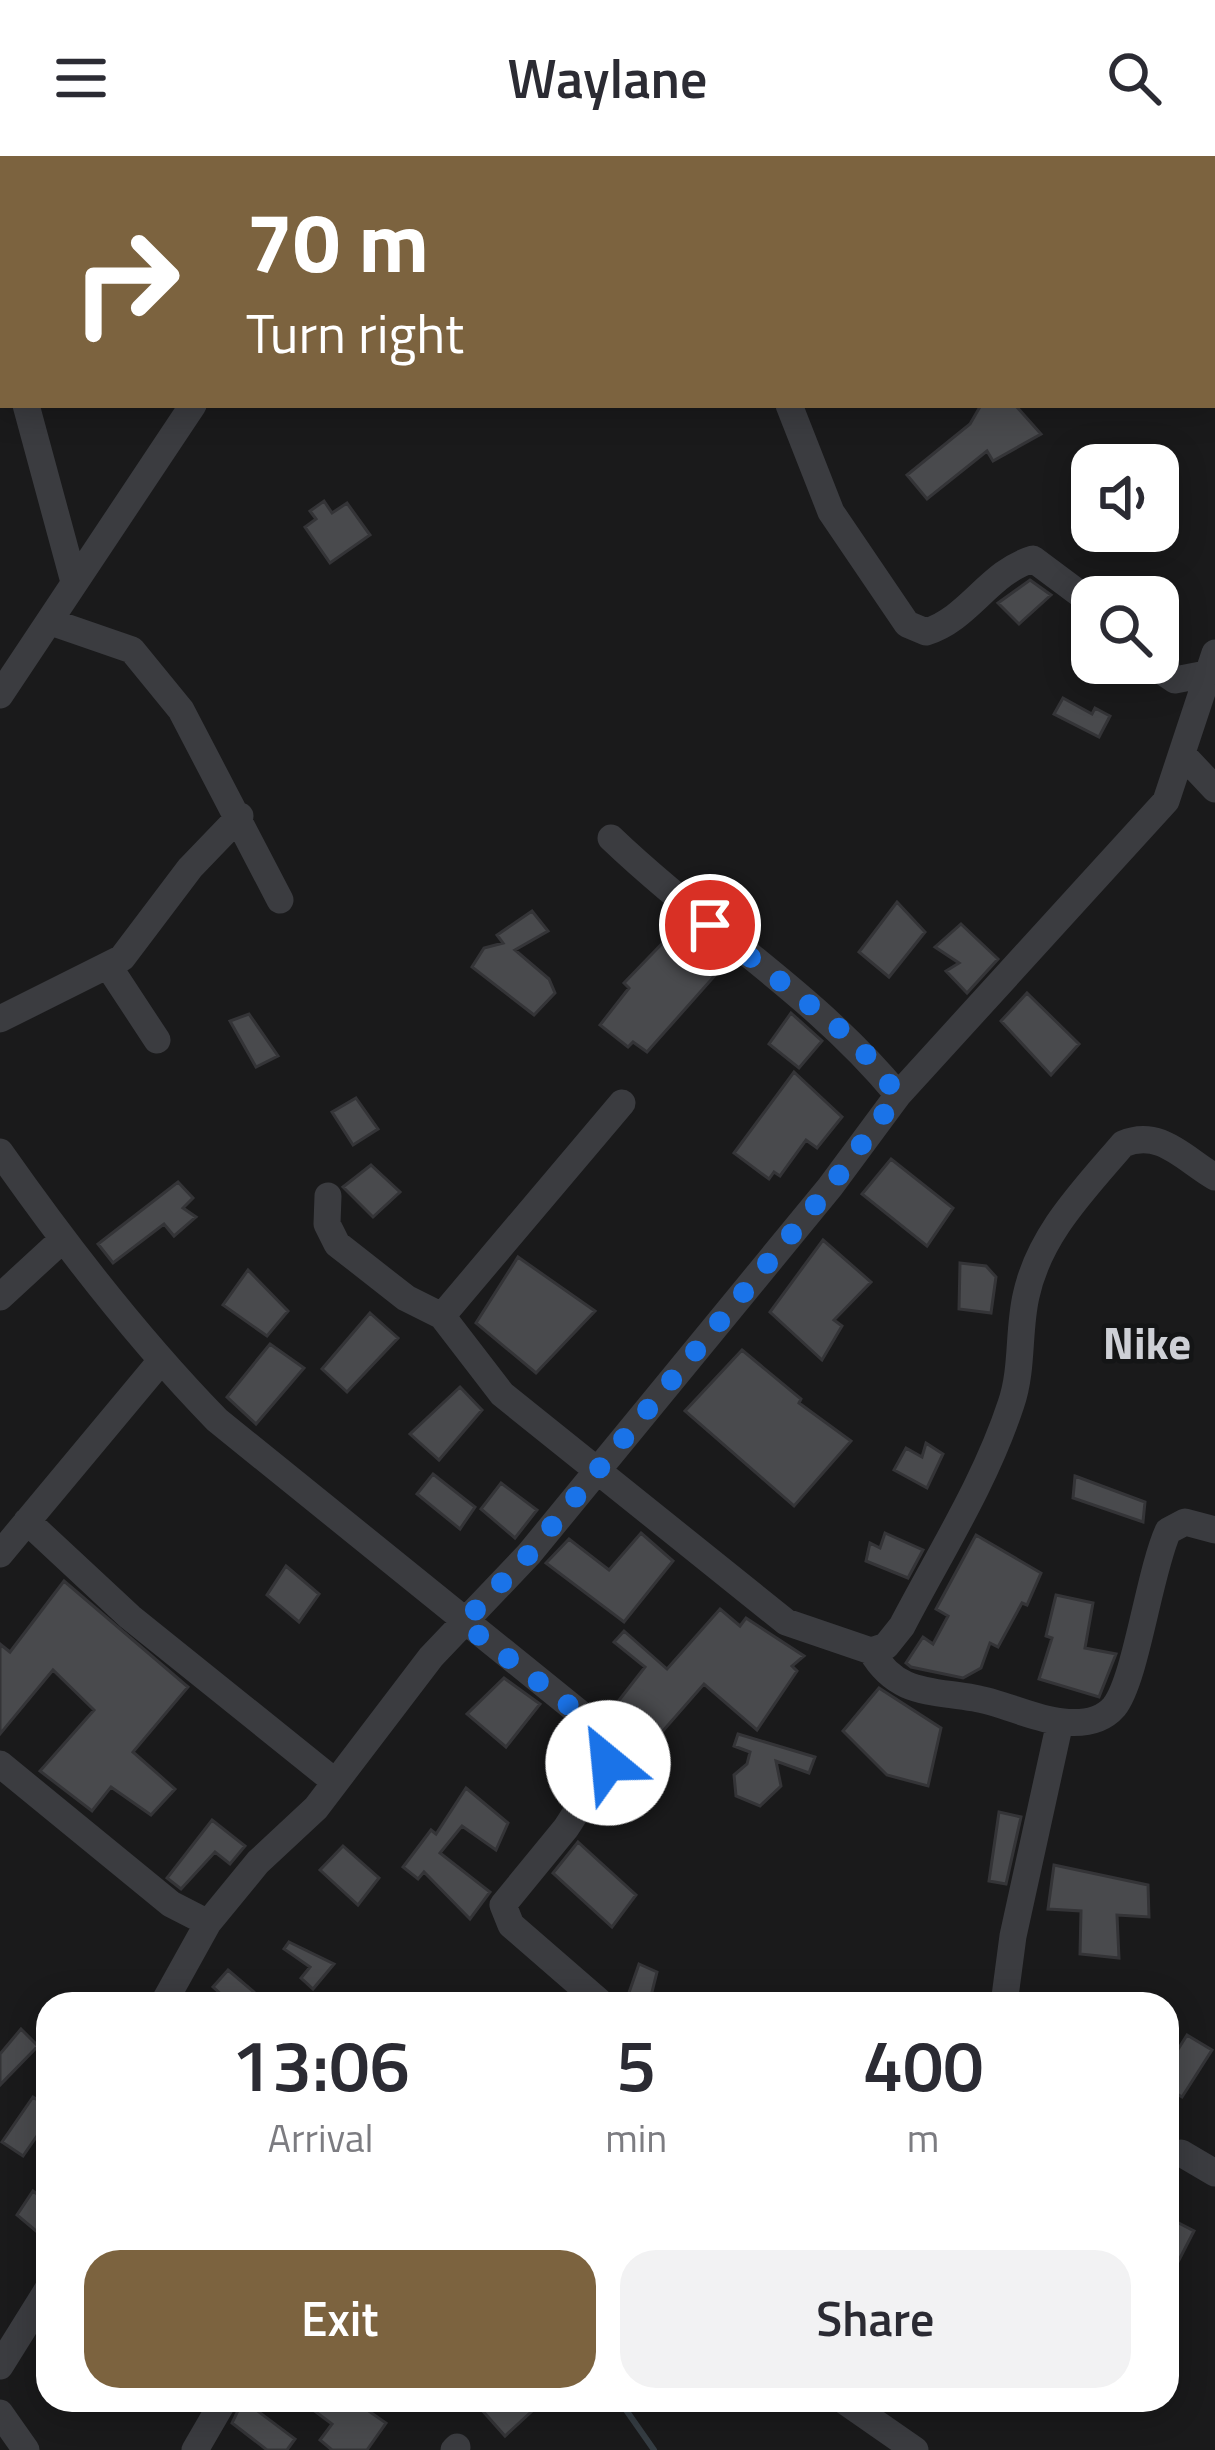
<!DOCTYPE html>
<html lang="en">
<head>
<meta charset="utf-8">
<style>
  body { margin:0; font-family:"Titillium Web",sans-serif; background:#f2f2f3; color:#2b2b33; height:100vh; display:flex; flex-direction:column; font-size:45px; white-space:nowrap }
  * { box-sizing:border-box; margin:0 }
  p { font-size:39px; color:#7c7c81 }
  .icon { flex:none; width:66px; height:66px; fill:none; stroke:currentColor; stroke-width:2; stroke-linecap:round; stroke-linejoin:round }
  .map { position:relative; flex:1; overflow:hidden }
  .sheet { position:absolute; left:36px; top:1836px; width:1143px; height:420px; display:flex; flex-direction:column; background:#fff; border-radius:36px; box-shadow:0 6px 30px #0003 }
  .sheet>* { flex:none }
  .hud { position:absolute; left:0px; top:0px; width:1215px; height:252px; box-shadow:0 6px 30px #0003; background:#7c633f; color:#fff; overflow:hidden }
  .fabs { position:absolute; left:1071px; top:288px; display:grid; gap:24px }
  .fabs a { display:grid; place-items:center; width:108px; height:108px; border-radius:24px; background:#fff; box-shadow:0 6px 30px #0003; font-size:60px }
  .pin { position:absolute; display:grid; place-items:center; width:102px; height:102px; color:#fff; margin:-51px; border:6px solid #fff; border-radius:50%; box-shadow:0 3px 12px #0007 }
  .me { position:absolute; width:132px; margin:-66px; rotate:332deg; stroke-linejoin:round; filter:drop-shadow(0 0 9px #0008) }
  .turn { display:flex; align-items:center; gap:42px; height:252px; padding:0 48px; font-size:54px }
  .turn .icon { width:156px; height:156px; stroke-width:2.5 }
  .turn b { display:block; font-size:84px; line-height:102px }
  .eta { display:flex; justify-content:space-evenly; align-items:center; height:204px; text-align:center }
  .eta b { font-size:72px; font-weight:600; line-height:84px }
  .action { display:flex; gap:24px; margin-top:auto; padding:24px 48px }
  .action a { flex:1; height:138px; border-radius:36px; background:#7c633f; color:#fff; font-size:48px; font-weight:600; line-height:138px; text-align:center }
  .action a+a { background:#f2f2f3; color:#2b2b33 }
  header { display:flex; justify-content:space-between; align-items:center; height:156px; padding:0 48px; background:#fff; font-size:54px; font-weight:600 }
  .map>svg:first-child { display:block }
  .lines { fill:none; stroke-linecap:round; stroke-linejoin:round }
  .stream { stroke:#353d43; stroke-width:6 }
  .building { fill:#494a4d; stroke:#343437; stroke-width:3 }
  .minor { stroke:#3b3c40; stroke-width:27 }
  .route { stroke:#1a73e8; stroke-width:21; stroke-dasharray:0 37.8 }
  .labels { text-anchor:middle; stroke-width:9; stroke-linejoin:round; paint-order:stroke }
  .district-label { font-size:45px; font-weight:bold; fill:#ced0d6; stroke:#141516 }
</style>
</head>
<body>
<header><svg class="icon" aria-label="menu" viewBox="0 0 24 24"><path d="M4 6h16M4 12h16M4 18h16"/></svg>Waylane<svg class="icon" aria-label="search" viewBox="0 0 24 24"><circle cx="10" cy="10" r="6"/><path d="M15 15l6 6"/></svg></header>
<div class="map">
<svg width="1215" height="2294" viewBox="0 0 1215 2294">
  <rect width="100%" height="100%" fill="#1a1a1b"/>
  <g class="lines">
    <!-- stream -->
    <path class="stream" d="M 619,2244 L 654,2294"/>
  </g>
  <!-- building -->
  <path class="building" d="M 981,249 L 1015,249 L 1041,278 L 993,305 L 987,295 L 927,343 L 907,319 L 970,268 Z
    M 324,345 L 332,357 L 347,347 L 370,379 L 330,407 L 305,371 L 316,363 L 310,355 Z
    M 1030,424 L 1051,439 L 1019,468 L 998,447 Z
    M 1063,542 L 1092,558 L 1095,552 L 1110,560 L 1099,581 L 1054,558 Z
    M 897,746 L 925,776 L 889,821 L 859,796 Z
    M 532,755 L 548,775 L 515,794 L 549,823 L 555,837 L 534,859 L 472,811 L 484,792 L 503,787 L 497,779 Z
    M 961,768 L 998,803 L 967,837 L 946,815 L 959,807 L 935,791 Z
    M 679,770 L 726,807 L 647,896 L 633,886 L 628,891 L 600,869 L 629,832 L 624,827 Z
    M 1027,837 L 1079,888 L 1051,919 L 1001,865 Z
    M 791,857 L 822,885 L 799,912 L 769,888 Z
    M 249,858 L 278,900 L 256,911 L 230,865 Z
    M 794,916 L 842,961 L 817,992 L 806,984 L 780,1020 L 774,1016 L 769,1023 L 734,997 Z
    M 356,942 L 378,973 L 353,989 L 332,956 Z
    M 891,1003 L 953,1052 L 927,1090 L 862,1038 Z
    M 371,1009 L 400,1036 L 373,1061 L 343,1031 Z
    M 178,1026 L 193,1042 L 183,1052 L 196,1061 L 174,1080 L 164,1068 L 113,1107 L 98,1088 Z
    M 823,1084 L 871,1126 L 834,1164 L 842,1170 L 822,1204 L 770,1156 Z
    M 518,1101 L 595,1155 L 536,1217 L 476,1167 Z
    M 960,1107 L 986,1110 L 996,1121 L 991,1157 L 959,1153 Z
    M 248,1114 L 288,1155 L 267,1180 L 223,1149 Z
    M 370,1157 L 398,1182 L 347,1236 L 322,1213 Z
    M 270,1188 L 304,1212 L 256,1268 L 227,1241 Z
    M 742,1194 L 801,1243 L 799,1247 L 851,1285 L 794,1350 L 685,1255 Z
    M 460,1231 L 482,1254 L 439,1304 L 410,1278 Z
    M 926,1287 L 943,1298 L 927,1332 L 894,1314 L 906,1292 L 922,1301 Z
    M 433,1318 L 475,1351 L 460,1373 L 417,1338 Z
    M 1075,1320 L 1145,1346 L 1143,1366 L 1073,1342 Z
    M 501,1327 L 537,1354 L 515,1382 L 481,1353 Z
    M 641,1377 L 673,1405 L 624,1466 L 546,1407 L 569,1383 L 609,1414 Z
    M 885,1377 L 923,1394 L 908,1422 L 866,1405 L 870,1387 L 880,1392 Z
    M 976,1379 L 1041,1417 L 1027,1449 L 1022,1447 L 998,1491 L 990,1487 L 981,1512 L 963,1522 L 911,1511 L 906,1507 L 923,1481 L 933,1488 L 948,1460 L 936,1453 Z
    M 286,1410 L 319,1438 L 299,1466 L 267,1439 Z
    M 64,1425 L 188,1531 L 133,1596 L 175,1633 L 151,1659 L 111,1631 L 92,1655 L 40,1615 L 94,1554 L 53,1514 L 0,1578 L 0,1488 L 10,1496 Z
    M 1056,1439 L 1093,1447 L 1085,1492 L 1116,1498 L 1099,1541 L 1039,1523 L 1052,1482 L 1046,1480 Z
    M 720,1453 L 740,1470 L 746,1462 L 804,1500 L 792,1510 L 797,1515 L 757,1574 L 704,1528 L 655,1584 L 613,1552 L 645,1511 L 614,1486 L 624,1475 L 667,1513 Z
    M 504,1522 L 540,1548 L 506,1591 L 467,1558 Z
    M 879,1532 L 941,1572 L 928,1630 L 887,1619 L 843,1575 Z
    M 738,1578 L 815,1601 L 809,1617 L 776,1605 L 781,1630 L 760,1650 L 736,1640 L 734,1619 L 747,1608 L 750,1596 L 734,1590 Z
    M 466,1632 L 508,1667 L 496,1694 L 462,1670 L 440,1697 L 490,1736 L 470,1763 L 424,1716 L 418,1723 L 403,1711 L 431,1674 L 436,1678 Z
    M 999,1656 L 1021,1661 L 1006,1728 L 989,1725 Z
    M 212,1664 L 245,1690 L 230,1708 L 215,1696 L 181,1733 L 167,1722 Z
    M 578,1686 L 636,1739 L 612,1771 L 553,1717 Z
    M 343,1690 L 379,1722 L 358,1749 L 320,1714 Z
    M 1054,1709 L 1148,1729 L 1149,1761 L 1117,1759 L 1119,1802 L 1080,1798 L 1081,1755 L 1048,1753 Z
    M 289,1786 L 334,1808 L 313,1833 L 301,1822 L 310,1811 L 284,1793 Z
    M 639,1808 L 657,1816 L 649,1848 L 625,1848 Z
    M 228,1814 L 268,1848 L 232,1848 L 213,1831 Z
    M 21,1873 L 38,1890 L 0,1929 L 0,1898 Z
    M 1187,1879 L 1212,1894 L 1182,1941 L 1167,1932 L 1167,1911 Z
    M 33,1941 L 48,1951 L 48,1964 L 23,2000 L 2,1986 Z
    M 33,2035 L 48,2046 L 48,2085 L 17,2059 Z
    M 1167,2061 L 1194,2075 L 1178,2106 L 1167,2100 Z
    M 243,2244 L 295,2283 L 287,2294 L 267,2294 L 232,2267 Z
    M 300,2244 L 353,2244 L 386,2267 L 367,2294 L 332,2294 L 320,2284 L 332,2268 Z
    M 491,2244 L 544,2244 L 505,2280 L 481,2253 Z"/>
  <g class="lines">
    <!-- minor -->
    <path class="minor" d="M 864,0 L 867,3
      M 225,3 L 225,0
      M 1212,61 L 1215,61
      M 0,155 L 3,166
      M 26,249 L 74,426
      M 789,249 L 831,356 L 907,468 L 926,476 C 969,463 989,416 1033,403 L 1092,447
      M 51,466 L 132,494 L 181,554 L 280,744
      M 1150,507 L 1175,524 L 1206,518
      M 0,539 L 193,249
      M 1183,599 L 1215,633
      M 611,682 C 705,772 815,838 898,939
      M 109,811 L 157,884
      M 0,863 L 122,802 L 190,712 L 240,660
      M 0,996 C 66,1090 136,1181 217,1264 L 603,1576 L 608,1607 L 566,1672 L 503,1749 L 511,1769 L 602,1848
      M 328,1040 L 327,1068 L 337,1088 L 406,1142 L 442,1160 L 502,1238 L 786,1466 L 871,1495 L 886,1490 L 902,1470 C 940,1397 985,1327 1011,1248 C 1023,1213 1018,1175 1026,1140 C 1039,1079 1083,1035 1123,988 C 1160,972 1184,1003 1215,1021
      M 0,1141 L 62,1084
      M 442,1160 L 622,947
      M 27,1365 L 130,1461 L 334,1625
      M 0,1398 L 160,1206
      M 871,1495 C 897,1539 929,1534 974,1542 C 1004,1547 1033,1563 1063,1566 C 1082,1568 1101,1566 1114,1551 C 1136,1524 1149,1417 1168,1375 L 1185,1366 L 1215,1374
      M 0,1608 L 171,1748 L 208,1767
      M 163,1848 L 208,1767 L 258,1706 L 316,1652 L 431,1501 L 529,1398 L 830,1031 L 898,939 L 1166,645 L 1215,497
      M 1004,1848 L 1013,1780 L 1060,1566
      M 1181,1997 L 1215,2017
      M 0,2210 L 48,2133
      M 843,2244 L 915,2294
      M 0,2257 L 26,2294
      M 195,2294 L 224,2244
      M 454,2294 L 457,2291"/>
  </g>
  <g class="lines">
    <!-- route -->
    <path class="route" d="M 608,1607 L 603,1576 L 463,1467 L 529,1398 L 830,1031 L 898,939 L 856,886 L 710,769"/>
  </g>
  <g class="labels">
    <!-- district labels -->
    <g class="district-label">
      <text x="1147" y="1203">Nike</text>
    </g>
  </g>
</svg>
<div class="fabs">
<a><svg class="icon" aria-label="sound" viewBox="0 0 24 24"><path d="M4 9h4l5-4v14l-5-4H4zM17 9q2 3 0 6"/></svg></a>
<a><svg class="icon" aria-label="search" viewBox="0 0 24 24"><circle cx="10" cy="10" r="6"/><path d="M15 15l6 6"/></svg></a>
</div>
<div class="pin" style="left:710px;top:769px;background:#d93025"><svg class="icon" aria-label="arrive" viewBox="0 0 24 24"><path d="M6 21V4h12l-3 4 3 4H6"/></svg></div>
<svg class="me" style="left:608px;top:1607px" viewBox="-20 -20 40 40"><circle r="19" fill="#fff"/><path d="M0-13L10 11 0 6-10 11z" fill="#1a73e8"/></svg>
<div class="hud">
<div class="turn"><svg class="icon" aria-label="right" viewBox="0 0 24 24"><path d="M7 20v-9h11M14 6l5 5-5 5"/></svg><div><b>70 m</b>Turn right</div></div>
</div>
<section class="sheet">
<div class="eta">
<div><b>13:06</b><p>Arrival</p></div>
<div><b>5</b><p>min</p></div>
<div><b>400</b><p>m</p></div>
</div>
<div class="action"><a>Exit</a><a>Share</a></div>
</section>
</div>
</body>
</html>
